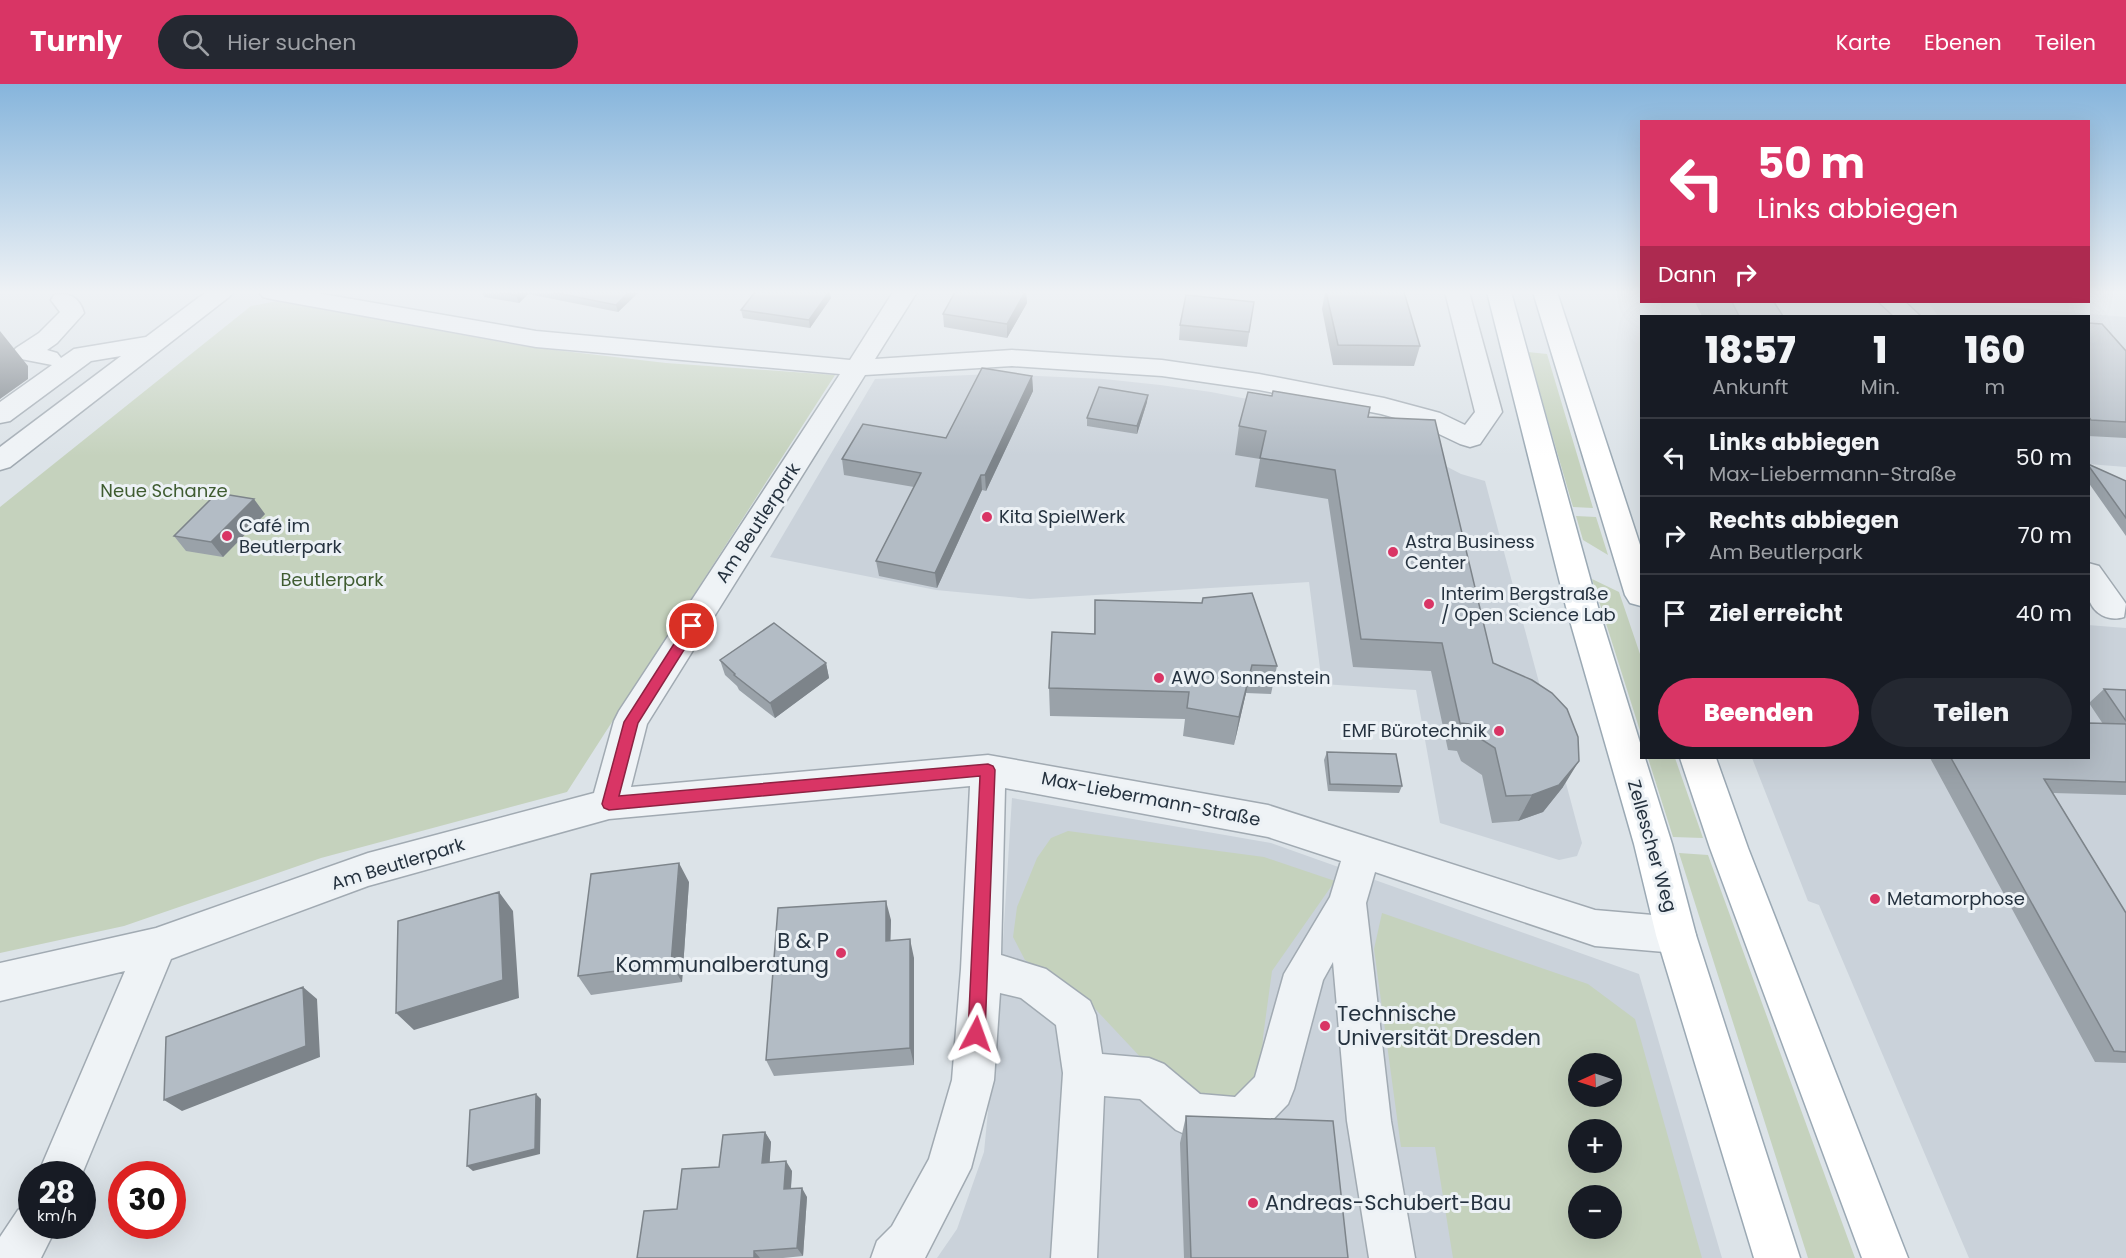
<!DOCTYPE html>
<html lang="de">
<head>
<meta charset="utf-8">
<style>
  body { margin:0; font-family:Poppins,sans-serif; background:#242831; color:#f1f3f6; height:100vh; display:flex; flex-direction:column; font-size:22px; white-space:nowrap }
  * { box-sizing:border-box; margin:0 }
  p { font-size:20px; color:#9ea1a6 }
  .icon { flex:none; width:33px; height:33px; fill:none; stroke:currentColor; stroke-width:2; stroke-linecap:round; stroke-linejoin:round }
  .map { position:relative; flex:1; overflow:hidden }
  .panel { position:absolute; left:1640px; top:231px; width:450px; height:444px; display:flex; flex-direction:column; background:#171b24; border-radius:0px; box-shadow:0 6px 24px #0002 }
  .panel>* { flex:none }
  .top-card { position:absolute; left:1640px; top:36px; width:450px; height:183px; border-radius:0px; box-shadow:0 6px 24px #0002; background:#d93565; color:#fff; overflow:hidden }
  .needle { width:39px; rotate:267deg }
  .controls { position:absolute; left:1568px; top:969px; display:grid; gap:12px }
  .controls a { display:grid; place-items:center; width:54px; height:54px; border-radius:50%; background:#171b24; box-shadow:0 6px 24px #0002; font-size:30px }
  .speed { position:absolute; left:18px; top:1077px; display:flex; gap:12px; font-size:30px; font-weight:700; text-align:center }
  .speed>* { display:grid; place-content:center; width:78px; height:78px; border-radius:50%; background:#171b24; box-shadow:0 6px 24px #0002; line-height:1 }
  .speed small { font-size:15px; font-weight:400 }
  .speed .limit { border:9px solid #d22; background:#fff; color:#111 }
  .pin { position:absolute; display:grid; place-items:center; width:51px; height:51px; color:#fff; margin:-26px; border:3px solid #fff; border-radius:50%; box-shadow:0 2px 6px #0007 }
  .me { position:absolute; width:66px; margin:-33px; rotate:4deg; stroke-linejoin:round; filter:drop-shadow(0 0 4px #0008) }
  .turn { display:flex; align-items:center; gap:21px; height:126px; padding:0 18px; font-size:27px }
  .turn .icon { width:78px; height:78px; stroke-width:2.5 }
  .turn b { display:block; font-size:42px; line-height:51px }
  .then { display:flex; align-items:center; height:57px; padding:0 18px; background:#0003; gap:12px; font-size:22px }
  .eta { display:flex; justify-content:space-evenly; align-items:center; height:102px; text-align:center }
  .eta b { font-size:36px; font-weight:800; line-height:42px }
  .cta { display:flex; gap:12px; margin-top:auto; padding:12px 18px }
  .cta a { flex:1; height:69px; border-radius:36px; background:#d93565; color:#fff; font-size:24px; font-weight:800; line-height:69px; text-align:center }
  .cta a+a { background:#242831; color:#f1f3f6 }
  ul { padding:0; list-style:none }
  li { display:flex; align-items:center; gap:18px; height:78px; padding:0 18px; border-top:2px solid #363941 }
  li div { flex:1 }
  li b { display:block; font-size:22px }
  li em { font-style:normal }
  header { display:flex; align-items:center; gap:36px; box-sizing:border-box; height:84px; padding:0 30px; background:#d93565; color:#fff }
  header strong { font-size:28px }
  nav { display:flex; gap:33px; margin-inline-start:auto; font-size:21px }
  .search { width:420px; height:54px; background:#242831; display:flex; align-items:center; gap:15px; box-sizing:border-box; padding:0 21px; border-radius:33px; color:#9ea1a6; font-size:22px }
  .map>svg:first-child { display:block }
  .built { fill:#cad2da; fill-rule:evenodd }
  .green { fill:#c5d2bd; fill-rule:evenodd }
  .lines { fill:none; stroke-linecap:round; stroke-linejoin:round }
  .minor-casing { stroke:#a1aab2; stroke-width:3 }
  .major-casing { stroke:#9ba9b4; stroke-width:3 }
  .minor { fill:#eff3f6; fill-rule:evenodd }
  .major { fill:#fff; fill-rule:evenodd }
  .wall { fill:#9aa2a9 }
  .shaded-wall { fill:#7d848a }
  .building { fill:#b3bcc5; stroke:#7d848a; stroke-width:1.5 }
  .route { fill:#d93565; stroke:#8d2242; stroke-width:1.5 }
  .poi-dot { fill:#d93565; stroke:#ecf1f5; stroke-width:2 }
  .labels { text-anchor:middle; stroke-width:6; stroke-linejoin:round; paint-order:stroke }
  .park-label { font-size:18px; fill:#3f5c31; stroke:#ecf1f5 }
  .poi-label { font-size:18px; fill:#25323f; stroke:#ecf1f5; text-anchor:start }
  .street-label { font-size:18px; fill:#25323f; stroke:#ecf1f5 }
  .near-poi-label { font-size:21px; fill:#25323f; stroke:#ecf1f5; text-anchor:start }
</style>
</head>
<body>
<header>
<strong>Turnly</strong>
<div class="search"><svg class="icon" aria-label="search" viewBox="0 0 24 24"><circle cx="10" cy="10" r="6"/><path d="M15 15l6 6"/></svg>Hier suchen</div>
<nav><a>Karte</a><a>Ebenen</a><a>Teilen</a></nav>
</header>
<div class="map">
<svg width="2126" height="1174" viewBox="0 0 2126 1174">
  <rect width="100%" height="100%" fill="#dce3e8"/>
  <!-- built -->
  <path class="built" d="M 1928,218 L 1952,218 L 2126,233 L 2126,383 L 2088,380 L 2088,232 L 1938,232 Z
    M 993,290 L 1104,295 L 1160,301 L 1211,308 L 1315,328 L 1440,379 L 1461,390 L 1485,397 L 1582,759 L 1577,772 L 1559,776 L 1440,739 L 1416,606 L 1322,600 L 1309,498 L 1030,515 L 936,506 L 770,473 L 875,295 Z
    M 2088,541 L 2126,544 L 2126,1174 L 1969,1174 L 1819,821 L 1808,817 L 1752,674 L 2088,674 Z
    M 1012,714 L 1271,759 L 1639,890 L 1722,1174 L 937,1174 L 957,1145 L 984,1068 L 1000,904 ZM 1578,980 L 1611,980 L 1611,1012 L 1578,1012 ZM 1578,1046 L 1611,1046 L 1611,1078 L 1578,1078 ZM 1578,1112 L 1611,1112 L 1611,1144 L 1578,1144 Z"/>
  <!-- green -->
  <path class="green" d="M 277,217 L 529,263 L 666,279 L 835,291 L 567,708 L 321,774 L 124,842 L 0,869 L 0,423 L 251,222 Z
    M 1528,268 L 1547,270 L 1593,424 L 1573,423 Z
    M 1576,432 L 1596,433 L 1608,471 L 1583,456 Z
    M 1592,495 L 1619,508 L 1641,573 L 1641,650 Z
    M 1648,674 L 1675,674 L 1703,754 L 1673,753 Z
    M 1068,747 L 1264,773 L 1335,797 L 1272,887 L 1263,953 L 1261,995 L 1242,1011 L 1208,1021 L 1160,994 L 1084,913 L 1025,876 L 1013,853 L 1017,823 L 1037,774 L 1051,754 Z
    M 1679,769 L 1708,771 L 1855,1174 L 1808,1174 Z
    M 1382,829 L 1588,900 L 1635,935 L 1702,1174 L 1453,1174 L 1435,1063 L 1401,1063 L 1374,865 ZM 1578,980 L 1611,980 L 1611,1012 L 1578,1012 ZM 1578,1046 L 1611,1046 L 1611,1078 L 1578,1078 ZM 1578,1112 L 1611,1112 L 1611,1144 L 1578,1144 Z"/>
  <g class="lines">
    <defs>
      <path id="minor" d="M 206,208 L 233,208 L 229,213 L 10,383 L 0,386 L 0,363 L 121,272 L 91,277 L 10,337 L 0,339 L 0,318 L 52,281 L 16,274 L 12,269 L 16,264 L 39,249 L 60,228 L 51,216 L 54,211 C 69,207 80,214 84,229 L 57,259 L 47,266 L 57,269 L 61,274 L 74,265 L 146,253 Z
        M 259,208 L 311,208 L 536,247 L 850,276 L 893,208 L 917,208 L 875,275 L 1012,266 L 1162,276 L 1259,290 L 1384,314 L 1440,329 L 1465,341 L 1475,328 L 1445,208 L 1469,208 L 1502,328 L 1480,360 L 1470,363 L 1460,360 L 1420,341 L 1381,330 L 1259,306 L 1162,292 L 1012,282 L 865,291 L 647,640 L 631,703 L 988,671 L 1268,721 L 1595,826 L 1676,833 L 1690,838 L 1696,851 L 1690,864 L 1676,869 L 1595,862 L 1375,788 L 1366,819 L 1391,1037 L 1415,1174 L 1369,1174 L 1347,1037 L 1333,878 L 1323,896 L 1294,1005 L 1288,1020 L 1258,1051 L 1243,1058 L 1191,1053 L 1176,1046 L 1140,1015 L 1104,1012 L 1097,1174 L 1051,1174 L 1063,989 L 1056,941 L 1021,914 L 1000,909 L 994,996 L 971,1084 L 925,1174 L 871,1174 L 877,1157 L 892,1142 L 929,1075 L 952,996 L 961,885 L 970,702 L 609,735 L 368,802 L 171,875 L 82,1090 L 38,1090 L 125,887 L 0,917 L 0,879 L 156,844 L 368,769 L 594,709 L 614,637 L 619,627 L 840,290 L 536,263 L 271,215 L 263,213 ZM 1005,704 L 1268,753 L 1341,777 L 1330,813 L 1284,890 L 1255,993 L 1235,1013 L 1200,1010 L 1164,980 L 1149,974 L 1102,970 L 1096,931 L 1090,917 L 1046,885 L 1001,871 Z
        M 1879,218 L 1905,218 L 1920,232 L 1894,232 Z
        M 2088,479 L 2099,482 L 2124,517 L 2126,520 L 2124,533 C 2108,538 2093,530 2088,513 C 2085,503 2088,489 2088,479 Z
        M 32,1120 L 32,1142 L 57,1142 L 41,1174 L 0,1174 L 0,1153 L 18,1126 Z"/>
      <path id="major" d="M 1487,208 L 1511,208 L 1598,523 L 1641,662 L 1641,674 L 1645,674 L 1672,760 L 1696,851 L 1800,1174 L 1754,1174 L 1656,851 L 1634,760 L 1566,523 Z
        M 1533,208 L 1557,208 L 1641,464 L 1641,522 L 1630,519 L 1625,511 Z
        M 1680,674 L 1716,674 L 1748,764 L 1908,1174 L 1862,1174 L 1710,764 Z"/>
    </defs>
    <!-- minor casing -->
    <use href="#minor" class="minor-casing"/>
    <!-- major casing -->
    <use href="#major" class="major-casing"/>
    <!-- minor -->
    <use href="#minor" class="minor"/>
    <!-- major -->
    <use href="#major" class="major"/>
  </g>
  <!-- wall -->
  <path class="wall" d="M 482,208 L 639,208 L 618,228 L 528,210 L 519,219 L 484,213 Z
    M 955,208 L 1026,208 L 1027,219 L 1007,254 L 944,243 L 943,230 Z
    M 1325,208 L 1404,208 L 1420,262 L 1414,282 L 1333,281 L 1322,225 Z
    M 831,214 L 810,244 L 743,234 L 741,226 Z
    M 1254,218 L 1247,263 L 1179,256 L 1180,241 Z
    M 1695,218 L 1774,218 L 1783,232 L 1702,232 Z
    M 2088,239 L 2126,267 L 2126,354 L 2088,352 Z
    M 1032,292 L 1033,307 L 986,407 L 982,406 L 937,504 L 879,492 L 876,477 L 914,403 L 844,391 L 842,375 L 946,354 Z
    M 1147,318 L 1137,350 L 1087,342 L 1087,334 Z
    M 1368,333 L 1493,579 L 1563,703 L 1543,728 L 1518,737 L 1492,739 L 1482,691 L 1461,677 L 1457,667 L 1448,666 L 1431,587 L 1353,583 L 1328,415 L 1255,403 L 1260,375 L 1235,371 L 1239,342 Z
    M 2088,380 L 2126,397 L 2126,452 L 2088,398 Z
    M 265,430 L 223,473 L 186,467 L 174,452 Z
    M 1095,516 L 1277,582 L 1271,610 L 1246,609 L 1234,661 L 1183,652 L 1185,635 L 1050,632 L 1049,604 L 1094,550 Z
    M 720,576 L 826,579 L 829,594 L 775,634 L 739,606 L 737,602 L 725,591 Z
    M 2104,605 L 2126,606 L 2126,711 L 2053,709 L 2126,829 L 2126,979 L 2095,978 L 1930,674 L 2088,674 L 2103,640 L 2089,619 Z
    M 1327,668 L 1402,702 L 1399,709 L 1328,707 L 1324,676 Z
    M 689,798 L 682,898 L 591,911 L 578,892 Z
    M 891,836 L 890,856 L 914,874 L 914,981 L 774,992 L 766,976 Z
    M 1186,1032 L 1348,1174 L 1184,1174 L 1180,1059 Z
    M 765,1048 L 771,1058 L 769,1079 L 792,1087 L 791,1105 L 807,1113 L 803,1172 L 783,1174 L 637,1174 L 677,1125 L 719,1083 Z"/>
  <!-- shaded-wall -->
  <path class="shaded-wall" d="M 519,208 L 527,208 L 528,210 L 519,219 L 516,211 Z
    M 629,208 L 639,208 L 618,228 L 616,221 Z
    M 829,208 L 830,208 L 831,214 L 810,244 L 809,236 Z
    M 1025,208 L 1026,208 L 1027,219 L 1007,254 L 1007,240 Z
    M 0,247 L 28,282 L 28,295 L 0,315 Z
    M 1032,292 L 1033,307 L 986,407 L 985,391 Z
    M 1148,311 L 1147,318 L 1137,350 L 1137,342 Z
    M 981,391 L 982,406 L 937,504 L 935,489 Z
    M 254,415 L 265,430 L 223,473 L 211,458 Z
    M 826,579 L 829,594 L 775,634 L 770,619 Z
    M 1252,581 L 1246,609 L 1234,661 L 1239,633 Z
    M 1579,677 L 1563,703 L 1543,728 L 1518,737 L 1532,711 Z
    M 679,779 L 689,798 L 682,898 L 671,880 Z
    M 499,808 L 513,827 L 519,914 L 414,946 L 396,929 Z
    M 886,817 L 891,836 L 890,876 L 886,857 Z
    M 910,855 L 914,874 L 914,981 L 910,964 Z
    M 303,903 L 317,915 L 320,973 L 182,1027 L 164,1016 Z
    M 536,1010 L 541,1015 L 540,1070 L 473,1087 L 467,1082 Z
    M 765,1048 L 771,1058 L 769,1089 L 762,1079 Z
    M 786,1077 L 792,1087 L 790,1115 L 784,1105 Z
    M 802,1104 L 807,1113 L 803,1172 L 797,1164 Z
    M 754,1167 L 760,1174 L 754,1174 Z"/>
  <!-- building -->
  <path class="building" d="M 496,208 L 519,208 L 516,211 Z
    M 552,208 L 629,208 L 616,221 Z
    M 755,208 L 829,208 L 809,236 L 741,226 Z
    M 955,208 L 1025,208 L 1007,240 L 943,230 Z
    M 1326,208 L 1404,208 L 1420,262 L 1338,261 Z
    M 1186,211 L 1254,218 L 1249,248 L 1180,241 Z
    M 1732,218 L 1774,218 L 1783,232 L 1739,232 Z
    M 2088,239 L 2102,240 L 2126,267 L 2126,338 L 2091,336 L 2088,332 Z
    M 982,284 L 1032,292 L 985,391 L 981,391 L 935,489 L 876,477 L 921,389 L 842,375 L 863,340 L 946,354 Z
    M 1099,303 L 1148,311 L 1137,342 L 1087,334 Z
    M 1273,307 L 1370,323 L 1368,333 L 1435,336 L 1493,579 L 1532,596 L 1552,609 L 1567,625 L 1578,653 L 1579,677 L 1559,701 L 1532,711 L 1506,712 L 1495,664 L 1473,650 L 1469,640 L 1460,639 L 1442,559 L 1361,555 L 1335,386 L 1260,374 L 1266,347 L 1239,342 L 1248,308 L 1272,312 Z
    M 2088,380 L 2126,397 L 2126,434 L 2088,381 Z
    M 217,409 L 254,415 L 211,458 L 174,452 Z
    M 1252,509 L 1277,582 L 1252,581 L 1239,633 L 1187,624 L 1189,608 L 1049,604 L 1052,548 L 1095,550 L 1095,516 L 1202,519 L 1203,514 Z
    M 774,539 L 826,579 L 770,619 L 734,591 L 735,590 L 720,576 Z
    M 2104,605 L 2126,606 L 2126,637 Z
    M 2088,639 L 2126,640 L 2126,698 L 2044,695 L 2126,829 L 2126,968 L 2114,967 L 1951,674 L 2088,674 Z
    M 1327,668 L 1396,670 L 1402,702 L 1330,700 Z
    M 679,779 L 671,880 L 578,892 L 591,790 Z
    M 499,808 L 503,896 L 396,929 L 398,837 Z
    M 886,817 L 886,857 L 910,855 L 910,964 L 766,976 L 778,824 Z
    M 303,903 L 306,962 L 164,1016 L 166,953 Z
    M 536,1010 L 535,1065 L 467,1082 L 470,1026 Z
    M 1186,1032 L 1333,1037 L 1348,1174 L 1191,1174 Z
    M 765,1048 L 762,1079 L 786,1077 L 784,1105 L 802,1104 L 797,1164 L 754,1167 L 754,1174 L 637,1174 L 644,1127 L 677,1125 L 682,1085 L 719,1083 L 723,1051 Z"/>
  <!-- sky -->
  <linearGradient id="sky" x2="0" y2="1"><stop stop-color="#86b5dc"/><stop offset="0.56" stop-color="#eff2f5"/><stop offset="1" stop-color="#eff2f5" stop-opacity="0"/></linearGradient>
  <rect width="2126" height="372" fill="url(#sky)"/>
  <!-- route -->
  <path class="route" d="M 692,537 L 699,542 L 638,639 L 619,712 L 988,680 L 993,682 L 995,686 L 985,950 L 983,956 L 976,958 L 970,956 L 968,950 L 980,692 L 609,726 L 604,724 L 602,720 L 624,638 L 688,538 Z"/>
  <!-- markers -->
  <g class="poi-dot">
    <circle cx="987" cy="433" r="6"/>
    <circle cx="227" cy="452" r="6"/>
    <circle cx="1393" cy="468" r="6"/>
    <circle cx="1429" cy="520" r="6"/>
    <circle cx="1159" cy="594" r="6"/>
    <circle cx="1499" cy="647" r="6"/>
    <circle cx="1875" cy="815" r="6"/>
    <circle cx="841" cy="869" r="6"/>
    <circle cx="1325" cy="942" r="6"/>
    <circle cx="1253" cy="1119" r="6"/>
  </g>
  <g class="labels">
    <!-- park labels -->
    <g class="park-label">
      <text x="164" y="413">Neue Schanze</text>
      <text x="332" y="502">Beutlerpark</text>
    </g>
    <!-- poi labels -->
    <g class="poi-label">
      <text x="999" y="439">Kita SpielWerk</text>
      <text x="239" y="448">Café im<tspan x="239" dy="21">Beutlerpark</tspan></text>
      <text x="1405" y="464">Astra Business<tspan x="1405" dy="21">Center</tspan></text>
      <text x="1441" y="516">Interim Bergstraße<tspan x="1441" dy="21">/ Open Science Lab</tspan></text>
      <text x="1171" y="600">AWO Sonnenstein</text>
      <text x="1487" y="653" text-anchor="end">EMF Bürotechnik</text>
      <text x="1887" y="821">Metamorphose</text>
    </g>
    <!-- street labels -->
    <g class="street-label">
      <text transform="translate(758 439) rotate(-57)" y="6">Am Beutlerpark</text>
      <text transform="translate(1151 715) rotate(11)" y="6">Max-Liebermann-Straße</text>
      <text transform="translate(1652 762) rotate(74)" y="6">Zellescher Weg</text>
      <text transform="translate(398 780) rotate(-17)" y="6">Am Beutlerpark</text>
    </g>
    <!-- near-poi labels -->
    <g class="near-poi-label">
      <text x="829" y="864" text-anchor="end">B &amp; P<tspan x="829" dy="24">Kommunalberatung</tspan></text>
      <text x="1337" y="937">Technische<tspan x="1337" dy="24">Universität Dresden</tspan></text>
      <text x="1265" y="1126">Andreas-Schubert-Bau</text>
    </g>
  </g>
</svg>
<div class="controls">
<a><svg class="needle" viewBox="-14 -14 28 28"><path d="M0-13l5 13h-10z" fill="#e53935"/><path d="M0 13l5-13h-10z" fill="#9ea1a6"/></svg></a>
<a>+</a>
<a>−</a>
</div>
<div class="speed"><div>28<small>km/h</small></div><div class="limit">30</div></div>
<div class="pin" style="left:692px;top:542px;background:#d93025"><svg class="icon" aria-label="arrive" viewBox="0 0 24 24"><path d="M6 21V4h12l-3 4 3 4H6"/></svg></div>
<svg class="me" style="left:976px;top:950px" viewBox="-20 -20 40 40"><path d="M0-17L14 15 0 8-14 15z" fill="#d93565" stroke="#fff" stroke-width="4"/></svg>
<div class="top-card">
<div class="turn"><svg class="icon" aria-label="left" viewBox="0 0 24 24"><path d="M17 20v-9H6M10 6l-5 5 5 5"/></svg><div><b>50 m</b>Links abbiegen</div></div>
<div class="then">Dann<svg class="icon" aria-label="right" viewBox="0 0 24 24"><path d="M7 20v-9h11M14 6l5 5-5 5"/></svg></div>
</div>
<section class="panel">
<div class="eta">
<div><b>18:57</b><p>Ankunft</p></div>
<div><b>1</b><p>Min.</p></div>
<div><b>160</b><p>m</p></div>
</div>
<ul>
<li><svg class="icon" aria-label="left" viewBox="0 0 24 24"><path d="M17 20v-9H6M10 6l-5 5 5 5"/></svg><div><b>Links abbiegen</b><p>Max-Liebermann-Straße</p></div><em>50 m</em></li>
<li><svg class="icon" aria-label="right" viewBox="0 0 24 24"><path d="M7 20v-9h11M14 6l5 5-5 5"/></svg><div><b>Rechts abbiegen</b><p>Am Beutlerpark</p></div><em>70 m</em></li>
<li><svg class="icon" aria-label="arrive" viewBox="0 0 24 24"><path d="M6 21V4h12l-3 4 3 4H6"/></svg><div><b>Ziel erreicht</b></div><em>40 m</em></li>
</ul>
<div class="cta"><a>Beenden</a><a>Teilen</a></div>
</section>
</div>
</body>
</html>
